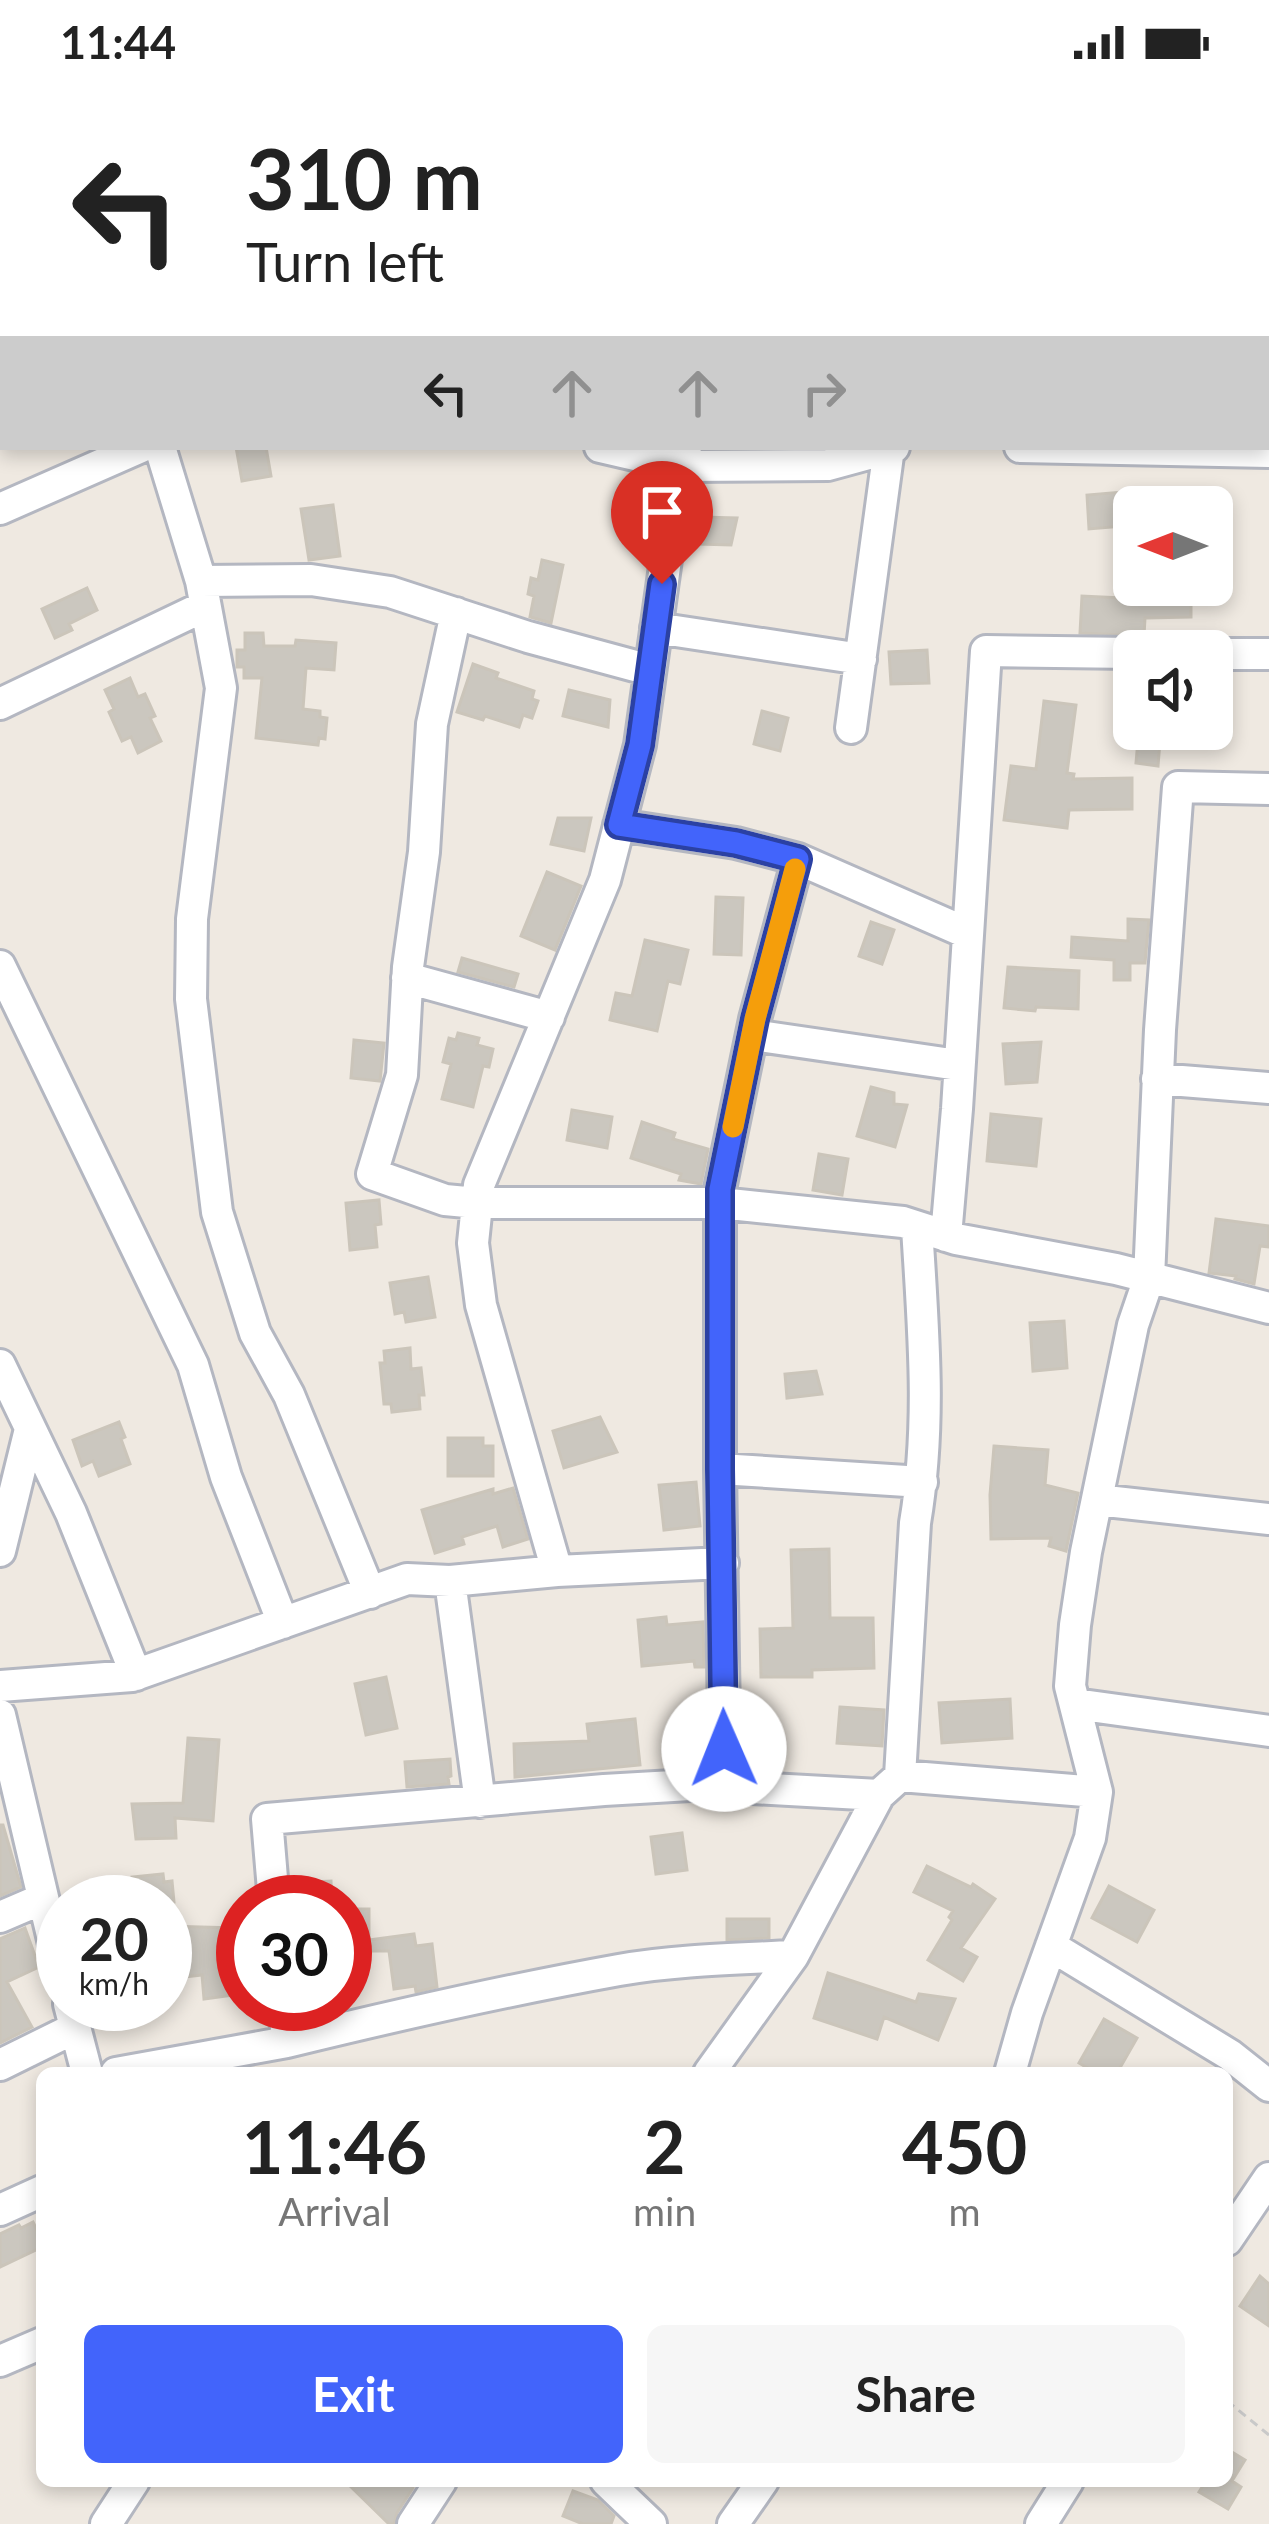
<!DOCTYPE html>
<html lang="en">
<head>
<meta charset="utf-8">
<style>
  body { margin:0; font-family:Lato,sans-serif; background:#f6f6f6; color:#222; height:100vh; display:flex; flex-direction:column; font-size:45px; white-space:nowrap }
  * { box-sizing:border-box; margin:0 }
  p { font-size:39px; color:#767676 }
  .icon { flex:none; width:66px; height:66px; fill:none; stroke:currentColor; stroke-width:2; stroke-linecap:round; stroke-linejoin:round }
  .map { position:relative; flex:1; overflow:hidden }
  .drawer { position:absolute; left:36px; top:1983px; width:1197px; height:420px; display:flex; flex-direction:column; background:#fff; border-radius:18px; box-shadow:0 6px 18px #0003 }
  .drawer>* { flex:none }
  .banner { position:absolute; left:0px; top:0px; width:1269px; height:366px; box-shadow:0 6px 18px #0003; background:#fff; color:#222; overflow:hidden }
  .needle { width:78px; rotate:270deg }
  .controls { position:absolute; left:1113px; top:402px; display:grid; gap:24px }
  .controls a { display:grid; place-items:center; width:120px; height:120px; border-radius:18px; background:#fff; box-shadow:0 6px 18px #0003; font-size:60px }
  .speed { position:absolute; left:36px; top:1791px; display:flex; gap:24px; font-size:60px; font-weight:700; text-align:center }
  .speed>* { display:grid; place-content:center; width:156px; height:156px; border-radius:50%; background:#fff; box-shadow:0 6px 18px #0003; line-height:1 }
  .speed small { font-size:30px; font-weight:400 }
  .speed .limit { border:18px solid #d22; background:#fff; color:#111 }
  .pin { position:absolute; display:grid; place-items:center; width:102px; height:102px; color:#fff; margin:-123px -51px; border-radius:50% 50% 50% 0; rotate:-45deg; box-shadow:0 0 12px #0007 }
  .pin .icon { rotate:45deg }
  .me { position:absolute; width:132px; margin:-66px; rotate:359deg; stroke-linejoin:round; filter:drop-shadow(0 0 9px #0008) }
  .turn { display:flex; align-items:center; gap:42px; height:252px; padding:0 48px; font-size:54px }
  .turn .icon { width:156px; height:156px; stroke-width:2.5 }
  .turn b { display:block; font-size:84px; line-height:102px }
  .lanes { display:flex; align-items:center; height:114px; padding:0 48px; background:#0003; justify-content:center; gap:60px; direction:ltr }
  .lanes .off { opacity:.35 }
  .eta { display:flex; justify-content:space-evenly; align-items:center; height:204px; text-align:center }
  .eta b { font-size:72px; font-weight:700; line-height:84px }
  .cta { display:flex; gap:24px; margin-top:auto; padding:24px 48px }
  .cta a { flex:1; height:138px; border-radius:18px; background:#4264fb; color:#fff; font-size:48px; font-weight:700; line-height:138px; text-align:center }
  .cta a+a { background:#f6f6f6; color:#222 }
  .status { display:flex; justify-content:space-between; align-items:center; height:84px; padding:0 60px; background:#fff; direction:ltr }
  .status svg { height:33px; fill:currentColor }
  .map>svg:first-child { display:block }
  .building { fill:#cbc7bf; stroke:#cbc5ba; stroke-width:3 }
  .lines { fill:none; stroke-linecap:round; stroke-linejoin:round }
  .minor-casing { stroke:#b4b7c1; stroke-width:36 }
  .path { stroke:#c9c9c9; stroke-width:3; stroke-dasharray:9 6; stroke-linecap:butt }
  .minor { stroke:#fff; stroke-width:30 }
  .route-casing { stroke:#2b41a3; stroke-width:30 }
  .route { stroke:#4264fb; stroke-width:21 }
  .slow { stroke:#f59e0b; stroke-width:21 }
</style>
</head>
<body>
<div class="status"><b>11:44</b><svg viewBox="0 0 49 12"><path d="M0 12V9h3v3zM5 12V6h3v6zM10 12V3h3v9zM15 12V0h3v12zM26 1h20v11H26zM47 4h2v5h-2z"/></svg></div>
<div class="map">
<svg width="1269" height="2440" viewBox="0 0 1269 2440">
  <rect width="100%" height="100%" fill="#efe9e1"/>
  <!-- building -->
  <path class="building" d="M 236,363 L 266,363 L 271,392 L 242,397 Z
    M 1122,408 L 1125,442 L 1089,445 L 1087,411 Z
    M 333,421 L 340,472 L 309,476 L 301,425 Z
    M 699,433 L 737,434 L 731,461 L 698,460 Z
    M 542,476 L 563,481 L 551,539 L 530,533 L 534,512 L 528,510 L 531,494 L 538,496 Z
    M 1166,501 L 1191,501 L 1191,533 L 1145,534 L 1144,552 L 1080,549 L 1082,512 L 1166,516 Z
    M 87,504 L 97,526 L 69,540 L 72,546 L 55,554 L 42,525 Z
    M 245,549 L 263,549 L 264,562 L 295,562 L 296,556 L 336,559 L 334,586 L 306,584 L 303,625 L 320,627 L 320,633 L 327,634 L 325,655 L 319,654 L 318,661 L 256,654 L 262,594 L 244,594 L 244,583 L 237,583 L 237,566 L 245,566 Z
    M 927,566 L 929,599 L 891,600 L 889,568 Z
    M 473,580 L 498,589 L 496,594 L 534,607 L 532,615 L 538,617 L 532,634 L 523,631 L 519,643 L 485,632 L 483,636 L 457,628 Z
    M 130,594 L 138,613 L 145,610 L 155,632 L 150,634 L 161,657 L 138,669 L 131,653 L 122,657 L 109,628 L 114,625 L 105,606 Z
    M 569,606 L 610,616 L 608,643 L 563,632 Z
    M 1044,617 L 1076,621 L 1067,689 L 1074,690 L 1073,695 L 1132,694 L 1132,725 L 1069,726 L 1067,744 L 1004,736 L 1011,682 L 1036,685 Z
    M 762,627 L 788,634 L 780,667 L 754,660 Z
    M 1139,645 L 1161,645 L 1158,682 L 1136,679 Z
    M 558,734 L 591,734 L 584,767 L 551,760 Z
    M 547,788 L 581,802 L 555,866 L 521,852 Z
    M 716,813 L 743,814 L 741,871 L 714,870 Z
    M 1128,835 L 1149,836 L 1145,879 L 1130,879 L 1130,896 L 1114,896 L 1114,876 L 1071,873 L 1072,853 L 1128,857 Z
    M 871,838 L 894,846 L 882,880 L 859,872 Z
    M 645,856 L 688,866 L 680,900 L 668,897 L 657,947 L 610,936 L 616,909 L 632,912 Z
    M 462,874 L 518,890 L 514,903 L 458,888 Z
    M 1008,883 L 1079,887 L 1078,925 L 1036,923 L 1035,927 L 1004,924 Z
    M 458,949 L 479,954 L 477,961 L 493,965 L 489,983 L 483,982 L 473,1023 L 442,1015 L 451,980 L 443,978 L 449,954 L 456,956 Z
    M 354,956 L 384,959 L 380,997 L 351,994 Z
    M 1041,958 L 1037,998 L 1006,1000 L 1003,960 Z
    M 871,1003 L 894,1009 L 894,1020 L 907,1021 L 895,1063 L 857,1052 Z
    M 572,1026 L 612,1033 L 607,1064 L 567,1056 Z
    M 991,1030 L 1041,1035 L 1036,1082 L 987,1077 Z
    M 642,1038 L 675,1049 L 673,1055 L 708,1065 L 701,1100 L 679,1096 L 681,1090 L 631,1074 Z
    M 819,1070 L 848,1075 L 842,1111 L 813,1106 Z
    M 379,1116 L 381,1140 L 375,1141 L 377,1163 L 350,1166 L 346,1119 Z
    M 1216,1135 L 1269,1142 L 1269,1163 L 1260,1162 L 1254,1200 L 1235,1195 L 1236,1192 L 1209,1189 Z
    M 428,1193 L 435,1233 L 406,1238 L 404,1228 L 395,1230 L 390,1199 Z
    M 1064,1237 L 1067,1284 L 1033,1287 L 1030,1239 Z
    M 410,1264 L 411,1285 L 421,1284 L 424,1311 L 419,1311 L 420,1325 L 392,1328 L 391,1320 L 384,1320 L 380,1279 L 385,1279 L 384,1267 Z
    M 816,1287 L 822,1310 L 787,1314 L 785,1290 Z
    M 600,1333 L 617,1368 L 564,1384 L 553,1347 Z
    M 119,1338 L 125,1353 L 121,1355 L 130,1380 L 99,1392 L 93,1377 L 82,1382 L 73,1356 Z
    M 448,1354 L 483,1354 L 483,1362 L 493,1362 L 493,1392 L 448,1392 Z
    M 994,1362 L 1048,1366 L 1045,1401 L 1078,1409 L 1066,1467 L 1049,1462 L 1051,1454 L 991,1455 L 990,1411 Z
    M 696,1398 L 700,1442 L 664,1446 L 659,1401 Z
    M 513,1404 L 528,1455 L 503,1463 L 497,1442 L 462,1453 L 464,1460 L 435,1469 L 422,1426 L 493,1405 L 493,1410 Z
    M 829,1465 L 830,1534 L 873,1534 L 874,1584 L 812,1586 L 812,1593 L 761,1593 L 760,1545 L 793,1544 L 791,1466 Z
    M 666,1533 L 667,1541 L 703,1538 L 704,1583 L 695,1583 L 694,1577 L 642,1582 L 638,1536 Z
    M 386,1593 L 397,1644 L 366,1651 L 355,1600 Z
    M 1010,1615 L 1012,1654 L 942,1659 L 939,1619 Z
    M 840,1623 L 884,1626 L 882,1662 L 837,1659 Z
    M 635,1635 L 640,1681 L 515,1693 L 514,1660 L 589,1657 L 587,1640 Z
    M 188,1654 L 219,1656 L 213,1737 L 175,1734 L 176,1754 L 136,1755 L 132,1720 L 183,1719 Z
    M 450,1675 L 451,1692 L 448,1693 L 449,1700 L 407,1703 L 405,1678 Z
    M 0,1741 L 3,1741 L 21,1803 L 0,1812 Z
    M 682,1749 L 687,1786 L 656,1790 L 651,1753 Z
    M 927,1782 L 971,1803 L 973,1800 L 995,1815 L 961,1864 L 977,1873 L 963,1897 L 928,1876 L 952,1836 L 949,1833 L 953,1827 L 914,1808 Z
    M 163,1790 L 164,1798 L 172,1797 L 174,1818 L 135,1818 L 132,1793 Z
    M 331,1797 L 332,1818 L 293,1818 L 292,1799 Z
    M 1109,1802 L 1154,1826 L 1137,1858 L 1092,1834 Z
    M 345,1825 L 369,1825 L 369,1856 L 414,1850 L 416,1862 L 432,1860 L 437,1903 L 416,1908 L 415,1902 L 394,1905 L 389,1867 L 345,1867 Z
    M 727,1835 L 769,1835 L 769,1854 L 727,1856 Z
    M 165,1842 L 236,1844 L 235,1882 L 238,1881 L 241,1910 L 204,1915 L 202,1891 L 175,1894 L 173,1867 L 165,1867 Z
    M 25,1844 L 39,1883 L 7,1898 L 32,1943 L 0,1959 L 0,1855 Z
    M 828,1889 L 916,1918 L 919,1910 L 955,1915 L 938,1956 L 884,1933 L 877,1955 L 814,1934 Z
    M 1104,1935 L 1137,1954 L 1117,1989 L 1096,1989 L 1079,1979 Z
    M 33,2138 L 42,2157 L 42,2163 L 0,2183 L 0,2150 L 19,2141 L 21,2144 Z
    M 1260,2192 L 1269,2200 L 1269,2242 L 1240,2222 Z
    M 1227,2365 L 1245,2376 L 1232,2397 L 1241,2403 L 1228,2425 L 1199,2408 L 1206,2397 L 1227,2397 Z
    M 345,2397 L 407,2397 L 413,2404 L 397,2429 L 394,2440 L 389,2440 Z
    M 573,2407 L 598,2416 L 614,2432 L 611,2440 L 583,2440 L 563,2432 Z"/>
  <g class="lines">
    <defs>
      <path id="minor" d="M 67,0 L 67,3
        M 395,0 L 396,3
        M 1223,0 L 1242,3
        M 583,3 L 584,0
        M 768,3 L 769,0
        M 1266,7 L 1269,7
        M 0,61 L 3,60
        M 1266,179 L 1269,179
        M 160,363 L 201,497 L 221,604 L 192,835 L 191,915 L 217,1128 L 255,1249 L 289,1311 L 370,1509
        M 600,363 L 682,382 L 828,381 L 894,363
        M 686,363 L 675,411 L 640,661 L 605,796 L 479,1101 L 473,1159 L 481,1221 L 557,1487 L 723,1479
        M 1020,363 L 1269,368
        M 0,425 L 141,363
        M 201,497 L 311,496 L 390,508 L 528,553 L 650,586
        M 456,529 L 432,640 L 424,768 L 408,883 L 402,991 L 372,1090 L 445,1116 L 477,1119 L 720,1119 L 903,1138 L 956,1155 L 1116,1185 L 1269,1224
        M 656,544 L 861,575
        M 1212,570 L 1269,570
        M 0,620 L 205,522
        M 851,644 L 889,364
        M 619,741 L 736,759 L 798,775 L 967,849
        M 0,882 L 193,1281 L 226,1393 L 283,1539
        M 407,894 L 549,933
        M 752,951 L 958,981
        M 1157,995 L 1269,1004
        M 946,1152 L 957,1025 L 986,567 L 1134,569
        M 0,1281 L 71,1429 L 136,1591
        M 720,1385 L 922,1398
        M 1097,1416 L 1269,1435
        M 0,1467 L 30,1345
        M 450,1497 L 480,1718
        M 0,1602 L 132,1592 L 407,1495 L 450,1497 L 557,1487
        M 1075,1620 L 1269,1647
        M 0,1631 L 63,1898
        M 900,1692 L 915,1439 C 932,1338 923,1244 917,1143
        M 725,1699 L 720,1385 L 720,1105 L 755,935 L 798,775
        M 274,1818 L 267,1735 L 604,1706 L 725,1699 L 752,1704 L 879,1711
        M 0,1833 L 42,1815
        M 1051,1862 L 1230,1971 L 1269,2002
        M 69,1920 L 87,1989
        M 287,1958 C 397,1931 508,1906 619,1886 C 676,1876 735,1875 793,1872
        M 0,1981 L 75,1944
        M 116,1989 L 287,1958 L 284,1920
        M 709,1989 L 793,1872 L 879,1711 L 900,1692 L 1097,1708
        M 1010,1989 L 1027,1929 L 1090,1754 L 1097,1708 L 1070,1602 L 1075,1541 L 1086,1468 L 1133,1241 L 1149,1194 L 1160,946 L 1178,703 L 1269,705
        M 0,2126 L 42,2107
        M 1227,2156 L 1269,2094
        M 0,2277 L 42,2259
        M 606,2397 L 651,2440
        M 106,2440 L 134,2397
        M 413,2440 L 441,2397
        M 733,2440 L 763,2397
        M 1041,2440 L 1068,2397"/>
    </defs>
    <!-- minor casing -->
    <use href="#minor" class="minor-casing"/>
    <!-- path -->
    <path class="path" d="M 1227,2317 L 1269,2351"/>
    <!-- minor -->
    <use href="#minor" class="minor"/>
  </g>
  <g class="lines">
    <defs>
      <path id="route" d="M 662,500 L 640,661 L 619,741 L 736,759 L 798,775 L 755,935 L 720,1105 L 720,1385 L 724,1665"/>
    </defs>
    <!-- route casing -->
    <use href="#route" class="route-casing"/>
    <!-- route -->
    <use href="#route" class="route"/>
    <!-- slow -->
    <path class="slow" d="M 733,1043 L 755,935 L 795,785"/>
  </g>
</svg>
<div class="controls">
<a><svg class="needle" viewBox="-14 -14 28 28"><path d="M0-13l5 13h-10z" fill="#e53935"/><path d="M0 13l5-13h-10z" fill="#767676"/></svg></a>
<a><svg class="icon" aria-label="sound" viewBox="0 0 24 24"><path d="M4 9h4l5-4v14l-5-4H4zM17 9q2 3 0 6"/></svg></a>
</div>
<div class="speed"><div>20<small>km/h</small></div><div class="limit">30</div></div>
<div class="pin" style="left:662px;top:500px;background:#d93025"><svg class="icon" aria-label="arrive" viewBox="0 0 24 24"><path d="M6 21V4h12l-3 4 3 4H6"/></svg></div>
<svg class="me" style="left:724px;top:1665px" viewBox="-20 -20 40 40"><circle r="19" fill="#fff"/><path d="M0-13L10 11 0 6-10 11z" fill="#4264fb"/></svg>
<div class="banner">
<div class="turn"><svg class="icon" aria-label="left" viewBox="0 0 24 24"><path d="M17 20v-9H6M10 6l-5 5 5 5"/></svg><div><b>310 m</b>Turn left</div></div>
<div class="lanes"><svg class="icon" aria-label="left" viewBox="0 0 24 24"><path d="M17 20v-9H6M10 6l-5 5 5 5"/></svg><svg class="icon off" aria-label="ahead" viewBox="0 0 24 24"><path d="M12 20V5M6 11l6-6 6 6"/></svg><svg class="icon off" aria-label="ahead" viewBox="0 0 24 24"><path d="M12 20V5M6 11l6-6 6 6"/></svg><svg class="icon off" aria-label="right" viewBox="0 0 24 24"><path d="M7 20v-9h11M14 6l5 5-5 5"/></svg></div>
</div>
<section class="drawer">
<div class="eta">
<div><b>11:46</b><p>Arrival</p></div>
<div><b>2</b><p>min</p></div>
<div><b>450</b><p>m</p></div>
</div>
<div class="cta"><a>Exit</a><a>Share</a></div>
</section>
</div>
</body>
</html>
